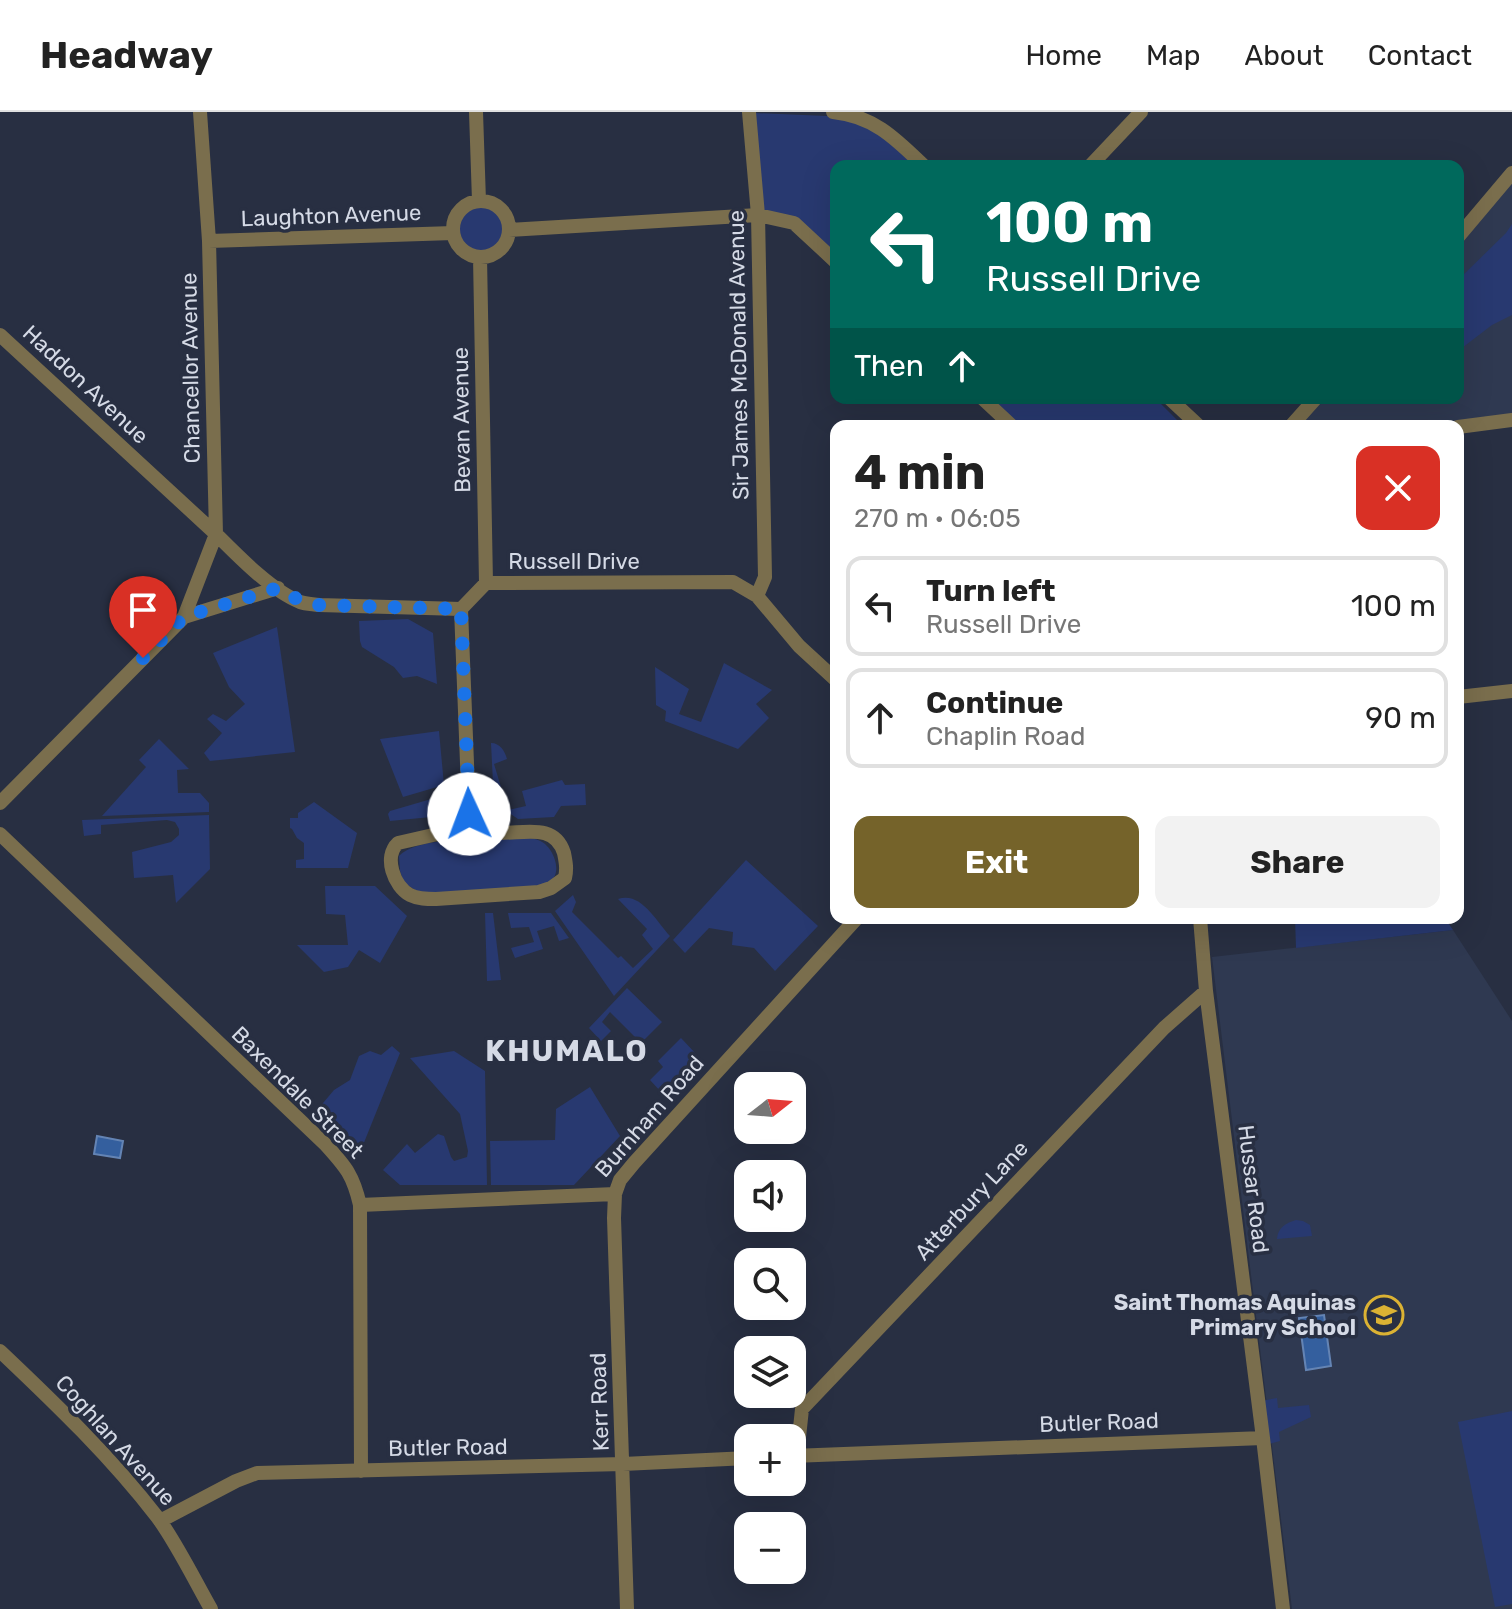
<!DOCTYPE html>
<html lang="en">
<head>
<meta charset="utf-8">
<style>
  body { margin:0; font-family:Rubik,sans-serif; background:#f2f2f2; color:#222; height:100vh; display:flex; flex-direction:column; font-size:30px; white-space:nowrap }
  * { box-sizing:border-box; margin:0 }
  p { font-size:26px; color:#767676 }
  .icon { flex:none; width:44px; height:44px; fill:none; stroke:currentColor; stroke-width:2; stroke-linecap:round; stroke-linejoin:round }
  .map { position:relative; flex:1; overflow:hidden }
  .sheet { position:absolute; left:830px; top:308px; width:634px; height:504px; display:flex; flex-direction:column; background:#fff; border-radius:16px; box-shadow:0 8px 32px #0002 }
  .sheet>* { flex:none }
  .banner { position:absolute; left:830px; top:48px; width:634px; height:244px; border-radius:16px; box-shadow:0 8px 32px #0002; background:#00695c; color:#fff; overflow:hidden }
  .needle { width:52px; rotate:73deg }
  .tools { position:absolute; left:734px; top:960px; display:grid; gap:16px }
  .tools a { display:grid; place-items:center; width:72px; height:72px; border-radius:16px; background:#fff; box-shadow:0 8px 32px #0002; font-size:40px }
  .pin { position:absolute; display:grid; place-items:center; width:68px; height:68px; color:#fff; margin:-82px -34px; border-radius:50% 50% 50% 0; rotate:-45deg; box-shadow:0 0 8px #0007 }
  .pin .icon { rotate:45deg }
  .me { position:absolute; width:88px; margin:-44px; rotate:358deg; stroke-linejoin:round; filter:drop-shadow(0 0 6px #0008) }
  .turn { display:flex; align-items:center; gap:28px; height:168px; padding:0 24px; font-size:36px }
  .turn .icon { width:104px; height:104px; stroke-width:2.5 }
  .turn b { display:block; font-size:56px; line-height:68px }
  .then { display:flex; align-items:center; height:76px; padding:0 24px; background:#0003; gap:16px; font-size:30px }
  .round { display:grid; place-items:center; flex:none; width:84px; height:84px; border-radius:16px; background:#f2f2f2 }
  .headline { display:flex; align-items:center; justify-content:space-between; height:136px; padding:0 24px }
  h1 { font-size:48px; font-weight:700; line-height:60px }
  .button { display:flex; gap:16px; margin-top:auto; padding:16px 24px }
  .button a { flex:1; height:92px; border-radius:16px; background:#75632a; color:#fff; font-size:32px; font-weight:700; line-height:92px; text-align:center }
  .button a+a { background:#f2f2f2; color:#222 }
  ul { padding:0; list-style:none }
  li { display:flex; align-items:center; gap:24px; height:100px; margin:0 16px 12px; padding:0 8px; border:4px solid #e0e0e0; border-radius:16px }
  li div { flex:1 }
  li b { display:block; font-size:30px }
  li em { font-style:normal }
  header { display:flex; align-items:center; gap:48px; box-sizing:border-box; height:112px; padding:0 40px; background:#fff; border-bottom:2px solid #e0e0e0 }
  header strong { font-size:38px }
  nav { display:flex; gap:44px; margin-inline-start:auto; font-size:28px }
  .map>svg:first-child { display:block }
  .built { fill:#2f3951 }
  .green { fill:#283970 }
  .water { fill:#345f9e; stroke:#6484b4; stroke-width:2 }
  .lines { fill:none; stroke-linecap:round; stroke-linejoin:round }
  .street { stroke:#7a6e4d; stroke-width:14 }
  .route { stroke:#1a73e8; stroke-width:14; stroke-dasharray:0 25.2 }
  .labels { text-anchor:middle; stroke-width:7; stroke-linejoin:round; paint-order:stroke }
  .street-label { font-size:22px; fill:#d5dae6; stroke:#282f42 }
  .poi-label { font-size:22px; font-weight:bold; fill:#d5dae6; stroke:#282f42; text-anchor:end }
  .district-label { font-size:30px; font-weight:bold; letter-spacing:2px; fill:#d5dae6; stroke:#282f42 }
</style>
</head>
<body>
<header>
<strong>Headway</strong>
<nav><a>Home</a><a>Map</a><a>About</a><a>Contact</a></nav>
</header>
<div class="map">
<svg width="1512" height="1497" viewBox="0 0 1512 1497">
  <rect width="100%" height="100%" fill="#282f42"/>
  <!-- built -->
  <path class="built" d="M 1512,65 L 1512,305 L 1442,314 L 1296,314 L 1321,286 L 1458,286 L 1458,129 Z
    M 1453,818 L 1512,909 L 1512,1497 L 1292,1497 L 1212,845 Z"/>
  <!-- green -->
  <path class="green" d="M 753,1 L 850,5 L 864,10 L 918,54 L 836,54 L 836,145 L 762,100 Z
    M453 117a28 28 0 1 1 56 0a28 28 0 1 1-56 0Z
    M 1512,112 L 1512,203 L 1492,213 L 1458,239 L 1458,168 L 1506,121 Z
    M 987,286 L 1155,286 L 1183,314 L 1017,314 Z
    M 408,507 L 433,521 L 437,572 L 417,564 L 403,566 L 394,555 L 362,535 L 360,529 L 359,509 Z
    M 277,515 L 295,640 L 210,649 L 204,641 L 222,621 L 207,607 L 213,602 L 226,609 L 245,592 L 229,575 L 213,541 Z
    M 724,551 L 772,578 L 756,592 L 769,606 L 738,637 L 665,609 L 666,599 L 656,593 L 655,555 L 689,577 L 679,602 L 701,610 Z
    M 439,619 L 444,673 L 403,685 L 380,627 Z
    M 159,627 L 189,657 L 177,658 L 178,681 L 200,681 L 209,691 L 209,700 L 102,704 L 146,655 L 139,648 Z
    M 491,631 C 500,631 505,639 507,647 L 494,652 L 508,698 L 526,694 L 522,679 L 562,668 L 565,673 L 585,672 L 586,693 L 561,694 L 554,705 L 518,707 L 494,691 Z
    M 445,683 L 446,693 L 431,705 L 390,709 L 388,702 L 390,699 Z
    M 314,690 L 357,721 L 348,756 L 296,756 L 296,748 L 304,747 L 304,731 L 297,726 L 292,717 L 290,716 L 290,706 L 298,706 L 298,701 Z
    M 209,703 L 210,757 L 176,791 L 173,763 L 134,766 L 132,740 L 171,730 L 179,723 L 179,717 L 175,710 L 167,708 L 101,713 L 101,722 L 84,724 L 82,708 Z
    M 487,726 C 500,726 528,724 538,728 C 551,732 561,754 554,765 C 550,773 540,774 532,777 L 422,782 L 404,771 L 400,759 L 399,744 C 415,727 464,728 487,726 Z
    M 746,748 L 818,814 L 775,859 L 754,836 L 732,833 L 733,820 L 709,816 L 685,841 L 673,828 Z
    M 325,774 L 375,774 L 407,804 L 380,851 L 359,838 L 348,855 L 324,860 L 297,833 L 348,833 L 345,803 L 326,802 Z
    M 573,783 L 576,790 L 572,800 L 618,846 L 621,844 L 633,856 L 653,837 L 642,823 L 647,817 L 618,787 C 641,779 656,809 670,824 L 614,884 L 555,799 Z
    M 485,801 L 493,801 L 501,868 L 487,869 Z
    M 508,801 L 551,801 L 569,826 L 559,829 L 554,814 L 537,819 L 543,837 L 515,846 L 511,836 L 534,830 L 529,815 L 511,816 Z
    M 1295,806 L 1445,806 L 1453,818 L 1296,836 Z
    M 627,876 L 662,910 L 641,931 L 610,900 L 602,910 L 611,919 L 601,929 L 589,916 Z
    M 681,926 L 697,943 L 662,981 L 650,968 L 663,955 L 658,949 Z
    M 392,934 L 400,941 L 361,1038 L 318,997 L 334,978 L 350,968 L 359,944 L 370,939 L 381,943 Z
    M 454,939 L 485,959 L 487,1073 L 400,1073 L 383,1058 L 407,1032 L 415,1041 L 438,1022 L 444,1024 L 451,1045 L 454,1049 L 467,1045 L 468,1039 L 460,1002 L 410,946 Z
    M 590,975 L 620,1024 L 574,1073 L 491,1073 L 490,1029 L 555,1028 L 556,997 Z
    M 1296,1108 L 1303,1109 L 1310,1113 L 1312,1124 L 1277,1127 C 1278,1115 1286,1111 1296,1108 Z
    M 1277,1286 L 1278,1296 L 1309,1293 L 1311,1305 L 1279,1320 L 1280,1329 L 1266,1333 L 1261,1289 Z
    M 1512,1299 L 1512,1492 L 1495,1495 L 1458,1310 Z"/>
  <!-- water -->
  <path class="water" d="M 97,1024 L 123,1029 L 120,1046 L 94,1042 Z
    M 1324,1203 L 1331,1254 L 1306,1258 L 1299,1206 Z"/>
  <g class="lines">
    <!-- street -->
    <path class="street" d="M 476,0 L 479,89
      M 749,0 L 758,103 L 765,465 L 757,484
      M 833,0 C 874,4 896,27 924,54
      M 1090,54 L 1141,0
      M453 117a28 28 0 1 1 56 0a28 28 0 1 1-56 0Z
      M 509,118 L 758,103 L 794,111 L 836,150
      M 1458,125 L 1512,61
      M 209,129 L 453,121
      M 480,145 L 486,471
      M 0,223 L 216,422 C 238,444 272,479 300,490 C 306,492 313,492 319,493 L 461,497 L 486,471 L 733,470 L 757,484 L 799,534 L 836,568
      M 982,286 L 1012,314
      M 1169,286 L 1199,314
      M 1291,314 L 1316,286
      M 1458,315 L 1512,308
      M 461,497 L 469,702
      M 184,505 L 216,422 L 209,129 L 200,0
      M 1458,585 L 1512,579
      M 0,691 L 184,505 L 278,476
      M 469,702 C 474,709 478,716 487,719 C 512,727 553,705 564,741 C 566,751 567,757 565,766 L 551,776 L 539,780 L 436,787 C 427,787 418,787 410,783 C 394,774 383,745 398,731 L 455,718 L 463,713 Z
      M 0,722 L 326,1033 C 346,1055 353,1063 360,1093 L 361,1359
      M 1200,806 L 1206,879 L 1263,1326 L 1283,1497
      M 615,1082 L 614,1106 L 627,1497
      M 360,1093 L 615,1082 L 620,1068 L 634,1051 L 857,806
      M 0,1239 C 56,1292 111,1345 158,1406 C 177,1432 195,1469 211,1497
      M 792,1344 L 1263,1326
      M 797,1344 L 802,1297 L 1164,916 L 1206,879
      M 160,1409 L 236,1369 L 257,1361 L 623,1352 L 748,1346"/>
  </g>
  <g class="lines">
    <!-- route -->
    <path class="route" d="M 143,546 L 184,505 L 278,476 L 302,490 L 319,493 L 461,497 L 469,702"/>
  </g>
  <!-- icons -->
  <defs>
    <symbol id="school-ring" viewBox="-11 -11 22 22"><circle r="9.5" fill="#282f42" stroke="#dbb233" stroke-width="1.5"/><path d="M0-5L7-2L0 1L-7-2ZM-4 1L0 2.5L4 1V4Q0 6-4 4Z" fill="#dbb233"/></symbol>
  </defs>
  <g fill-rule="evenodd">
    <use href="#school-ring" x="1362" y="1181" width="44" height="44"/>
  </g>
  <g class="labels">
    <!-- street labels -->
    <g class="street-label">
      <text transform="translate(331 103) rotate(-2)" y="8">Laughton Avenue</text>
      <text transform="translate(738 243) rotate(-91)" y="8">Sir James McDonald Avenue</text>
      <text transform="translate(190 256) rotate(-91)" y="8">Chancellor Avenue</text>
      <text transform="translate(86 272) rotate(43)" y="8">Haddon Avenue</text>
      <text transform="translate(461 308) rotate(-91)" y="8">Bevan Avenue</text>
      <text x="574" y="457">Russell Drive</text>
      <text transform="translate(298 980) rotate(45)" y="8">Baxendale Street</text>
      <text transform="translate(649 1004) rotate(-49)" y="8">Burnham Road</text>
      <text transform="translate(1254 1077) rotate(83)" y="8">Hussar Road</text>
      <text transform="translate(971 1088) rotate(-47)" y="8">Atterbury Lane</text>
      <text transform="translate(599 1290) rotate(-92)" y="8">Kerr Road</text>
      <text transform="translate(1099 1310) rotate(-2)" y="8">Butler Road</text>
      <text transform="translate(116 1328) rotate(48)" y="8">Coghlan Avenue</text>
      <text transform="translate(448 1335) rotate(-1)" y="8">Butler Road</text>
    </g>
    <!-- poi labels -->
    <g class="poi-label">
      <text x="1356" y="1198">Saint Thomas Aquinas<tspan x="1356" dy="25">Primary School</tspan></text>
    </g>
    <!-- district labels -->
    <g class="district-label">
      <text x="567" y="949">KHUMALO</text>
    </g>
  </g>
</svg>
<div class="tools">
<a><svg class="needle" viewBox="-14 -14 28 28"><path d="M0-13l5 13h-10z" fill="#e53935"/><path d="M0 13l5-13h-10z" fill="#767676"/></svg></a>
<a><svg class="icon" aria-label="sound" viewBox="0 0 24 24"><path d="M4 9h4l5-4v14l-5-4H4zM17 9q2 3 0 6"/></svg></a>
<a><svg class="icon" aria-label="search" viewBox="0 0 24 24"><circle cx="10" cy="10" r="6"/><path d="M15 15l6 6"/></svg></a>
<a><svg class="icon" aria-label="layers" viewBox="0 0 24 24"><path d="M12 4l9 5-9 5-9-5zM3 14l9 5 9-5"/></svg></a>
<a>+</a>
<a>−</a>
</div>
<div class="pin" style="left:143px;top:546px;background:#d93025"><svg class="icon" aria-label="arrive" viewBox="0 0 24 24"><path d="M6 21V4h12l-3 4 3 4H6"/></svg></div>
<svg class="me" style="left:469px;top:702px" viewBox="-20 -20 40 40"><circle r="19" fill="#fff"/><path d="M0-13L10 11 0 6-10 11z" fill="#1a73e8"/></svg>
<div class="banner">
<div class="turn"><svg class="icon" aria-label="left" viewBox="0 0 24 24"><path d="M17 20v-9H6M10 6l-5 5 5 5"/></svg><div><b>100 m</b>Russell Drive</div></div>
<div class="then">Then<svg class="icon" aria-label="ahead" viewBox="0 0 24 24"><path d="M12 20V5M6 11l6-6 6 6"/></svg></div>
</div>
<section class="sheet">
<div class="headline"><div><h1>4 min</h1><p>270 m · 06:05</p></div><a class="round" style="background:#d93025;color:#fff"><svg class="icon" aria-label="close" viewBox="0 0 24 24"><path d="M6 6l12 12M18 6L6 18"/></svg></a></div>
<ul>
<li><svg class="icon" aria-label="left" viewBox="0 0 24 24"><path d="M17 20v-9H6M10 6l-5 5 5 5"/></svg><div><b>Turn left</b><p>Russell Drive</p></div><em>100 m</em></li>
<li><svg class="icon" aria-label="ahead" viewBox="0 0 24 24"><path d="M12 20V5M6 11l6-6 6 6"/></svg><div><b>Continue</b><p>Chaplin Road</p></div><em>90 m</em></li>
</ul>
<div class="button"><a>Exit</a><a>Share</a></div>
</section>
</div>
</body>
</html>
